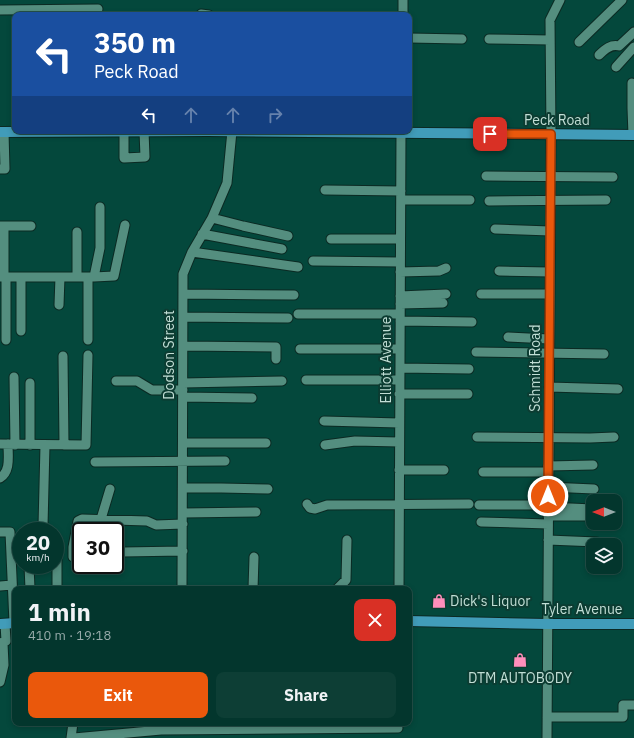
<!DOCTYPE html>
<html lang="en">
<head>
<meta charset="utf-8">
<style>
  body { margin:0; font-family:"IBM Plex Sans",sans-serif; background:#0d3e35; color:#f1f3f6; height:100vh; display:flex; flex-direction:column; font-size:15px; white-space:nowrap }
  * { box-sizing:border-box; margin:0 }
  p { font-size:13px; color:#97abaa }
  .icon { flex:none; width:22px; height:22px; fill:none; stroke:currentColor; stroke-width:2; stroke-linecap:round; stroke-linejoin:round }
  .map { position:relative; flex:1; overflow:hidden }
  .drawer { position:absolute; left:12px; top:586px; width:400px; height:140px; display:flex; flex-direction:column; background:#03362d; border-radius:8px; box-shadow:0 2px 6px #0003,0 0 0 1px #245049 }
  .drawer>* { flex:none }
  .hud { position:absolute; left:12px; top:12px; width:400px; height:122px; border-radius:8px; box-shadow:0 2px 6px #0003,0 0 0 1px #245049; background:#1a4fa0; color:#fff; overflow:hidden }
  .needle { width:26px; rotate:270deg }
  .buttons { position:absolute; left:586px; top:494px; display:grid; gap:8px }
  .buttons a { display:grid; place-items:center; width:36px; height:36px; border-radius:8px; background:#03362d; box-shadow:0 2px 6px #0003,0 0 0 1px #245049; font-size:20px }
  .speed { position:absolute; left:12px; top:522px; display:flex; gap:8px; font-size:20px; font-weight:700; text-align:center }
  .speed>* { display:grid; place-content:center; width:52px; height:52px; border-radius:50%; background:#03362d; box-shadow:0 2px 6px #0003,0 0 0 1px #245049; line-height:1 }
  .speed small { font-size:10px; font-weight:400 }
  .speed .limit { border:2px solid #111; border-radius:6px; background:#fff; color:#111 }
  .pin { position:absolute; display:grid; place-items:center; width:34px; height:34px; color:#fff; margin:-17px; border-radius:8px; box-shadow:0 2px 6px #0006 }
  .me { position:absolute; width:44px; margin:-22px; rotate:0deg; stroke-linejoin:round; filter:drop-shadow(0 0 3px #0008) }
  .turn { display:flex; align-items:center; gap:14px; height:84px; padding:0 16px; font-size:18px }
  .turn .icon { width:52px; height:52px; stroke-width:2.5 }
  .turn b { display:block; font-size:28px; line-height:34px }
  .lanes { display:flex; align-items:center; height:38px; padding:0 16px; background:#0003; justify-content:center; gap:20px; direction:ltr }
  .lanes .off { opacity:.35 }
  .round { display:grid; place-items:center; flex:none; width:42px; height:42px; border-radius:8px; background:#0d3e35 }
  .head { display:flex; align-items:center; justify-content:space-between; height:68px; padding:0 16px }
  h1 { font-size:24px; font-weight:800; line-height:30px }
  .primary-button { display:flex; gap:8px; margin-top:auto; padding:8px 16px }
  .primary-button a { flex:1; height:46px; border-radius:8px; background:#ea580c; color:#fff; font-size:16px; font-weight:800; line-height:46px; text-align:center }
  .primary-button a+a { background:#0d3e35; color:#f1f3f6 }
  .map>svg:first-child { display:block }
  .lines { fill:none; stroke-linecap:round; stroke-linejoin:round }
  .minor-casing { stroke:#0b2a23; stroke-width:11 }
  .major-casing { stroke:#0b2a23; stroke-width:12 }
  .minor { stroke:#548e7f; stroke-width:9 }
  .major { stroke:#419cb9; stroke-width:10 }
  .route-casing { stroke:#983908; stroke-width:10 }
  .route { stroke:#ea580c; stroke-width:7 }
  .labels { text-anchor:middle; stroke-width:4; stroke-linejoin:round; paint-order:stroke }
  .street-label { font-size:14px; fill:#c1ded5; stroke:#0c3c32 }
  .poi-label { font-size:14px; fill:#c1ded5; stroke:#0c3c32; text-anchor:start }
</style>
</head>
<body>
<div class="map">
<svg width="634" height="738" viewBox="0 0 634 738">
  <rect width="100%" height="100%" fill="#04483c"/>
  <g class="lines">
    <defs>
      <path id="minor" d="M 0,10 L 98,9
        M 201,14 L 209,15
        M 403,15 L 403,0
        M 409,38 L 462,39
        M 489,39 L 550,40
        M 579,42 L 622,0
        M 599,55 C 605,49 611,44 619,46 L 634,32
        M 616,67 L 634,47
        M 632,83 L 632,108
        M 124,131 L 124,158 L 145,157 L 144,131
        M 633,135 L 632,108 L 634,108
        M 0,169 L 5,169 L 4,132
        M 486,176 L 613,177
        M 325,190 L 401,191
        M 401,200 L 470,200
        M 489,201 L 606,200
        M 100,207 L 100,248 L 94,277 L 114,276 L 125,225
        M 212,218 L 243,226 L 288,236
        M 0,226 L 31,226
        M 4,226 L 4,277
        M 495,229 L 550,231
        M 202,234 L 282,249
        M 331,239 L 400,239
        M 192,252 L 298,267
        M 313,261 L 400,262
        M 499,271 L 550,272
        M 400,272 L 439,271 L 446,268
        M 0,277 L 94,277
        M 6,277 L 6,340
        M 77,277 L 77,232
        M 88,277 L 88,340
        M 183,294 L 294,295
        M 481,294 L 550,294
        M 400,296 L 446,294
        M 400,304 L 443,303
        M 59,305 L 60,277
        M 298,314 L 400,314
        M 183,317 L 288,318
        M 400,321 L 472,322
        M 21,331 L 21,277
        M 508,337 L 549,339
        M 183,346 L 276,347 L 276,359
        M 300,349 L 400,349
        M 476,352 L 604,354
        M 63,356 L 64,445
        M 400,368 L 469,369
        M 14,377 L 15,445
        M 306,380 L 399,380
        M 116,381 L 137,381 L 152,390 L 183,390
        M 30,383 L 30,445
        M 183,383 L 282,381
        M 549,387 L 618,389
        M 399,394 L 468,394
        M 183,397 L 252,398
        M 324,421 L 399,423
        M 477,437 L 590,438 L 614,437
        M 183,443 L 266,443
        M 0,444 L 86,445 L 88,355
        M 325,445 L 355,441 L 399,442
        M 95,462 L 225,461
        M 548,466 L 593,465
        M 399,470 L 444,470
        M 483,472 L 548,472
        M 0,478 C 11,471 8,456 8,444
        M 548,487 L 594,489
        M 183,488 L 221,488 L 268,489
        M 307,504 L 310,508 L 315,509 L 327,505 L 469,504
        M 479,505 L 548,505
        M 548,507 L 593,509
        M 183,513 L 256,512
        M 548,516 L 593,516
        M 101,519 L 110,489
        M 481,522 L 548,524
        M 43,526 L 45,445
        M 0,532 L 10,532 L 14,623
        M 548,540 L 597,542
        M 55,542 L 57,542 L 57,589
        M 115,554 L 122,552 L 183,551
        M 81,556 L 73,557 L 73,547 L 78,521 L 82,519 L 147,521 L 156,525 L 183,524
        M 29,565 L 30,589
        M 0,586 L 12,585
        M 182,589 L 183,274 L 192,252 L 212,218 L 227,183 L 232,131
        M 253,589 L 254,557
        M 337,589 L 346,580 L 347,540
        M 399,589 L 401,131
        M 0,643 L 6,641 L 5,624
        M 0,682 L 4,665 L 3,643
        M 547,717 L 623,717 L 623,705 L 634,705
        M 71,738 L 73,723
        M 74,738 L 161,730 L 398,728
        M 547,738 L 551,134 L 550,20 L 560,0"/>
      <path id="major" d="M 0,132 L 208,131 L 634,135
        M 409,621 L 547,624 L 634,624
        M 0,624 L 15,623"/>
    </defs>
    <!-- minor casing -->
    <use href="#minor" class="minor-casing"/>
    <!-- major casing -->
    <use href="#major" class="major-casing"/>
    <!-- minor -->
    <use href="#minor" class="minor"/>
    <!-- major -->
    <use href="#major" class="major"/>
  </g>
  <g class="lines">
    <defs>
      <path id="route" d="M 490,134 L 551,134 L 548,496"/>
    </defs>
    <!-- route casing -->
    <use href="#route" class="route-casing"/>
    <!-- route -->
    <use href="#route" class="route"/>
  </g>
  <!-- icons -->
  <defs>
    <symbol id="shop-bare" viewBox="-9 -9 18 18"><path d="M-5-2.5h2.3a2.7 3.5 0 0 1 5.4 0H5L5.5 6h-11ZM-1.5-2.5h3a1.5 2.3 0 0 0-3 0Z" fill="#ff8ebb" stroke="#0c3c32" stroke-width="2.5" paint-order="stroke"/></symbol>
  </defs>
  <g fill-rule="evenodd">
    <use href="#shop-bare" x="429" y="591" width="20" height="20"/>
    <use href="#shop-bare" x="510" y="650" width="20" height="20"/>
  </g>
  <g class="labels">
    <!-- street labels -->
    <g class="street-label">
      <text x="557" y="125">Peck Road</text>
      <text transform="translate(169 355) rotate(-90)" y="5">Dodson Street</text>
      <text transform="translate(386 360) rotate(-90)" y="5">Elliott Avenue</text>
      <text transform="translate(535 368) rotate(-90)" y="5">Schmidt Road</text>
      <text x="582" y="614">Tyler Avenue</text>
    </g>
    <!-- poi labels -->
    <g class="poi-label">
      <text x="450" y="606">Dick's Liquor</text>
      <text x="520" y="683" text-anchor="middle">DTM AUTOBODY</text>
    </g>
  </g>
</svg>
<div class="buttons">
<a><svg class="needle" viewBox="-14 -14 28 28"><path d="M0-13l5 13h-10z" fill="#e53935"/><path d="M0 13l5-13h-10z" fill="#97abaa"/></svg></a>
<a><svg class="icon" aria-label="layers" viewBox="0 0 24 24"><path d="M12 4l9 5-9 5-9-5zM3 14l9 5 9-5"/></svg></a>
</div>
<div class="speed"><div>20<small>km/h</small></div><div class="limit">30</div></div>
<div class="pin" style="left:490px;top:134px;background:#d93025"><svg class="icon" aria-label="arrive" viewBox="0 0 24 24"><path d="M6 21V4h12l-3 4 3 4H6"/></svg></div>
<svg class="me" style="left:548px;top:496px" viewBox="-20 -20 40 40"><circle r="17" fill="#ea580c" stroke="#fff" stroke-width="3"/><path d="M0-11L8 9 0 5-8 9z" fill="#fff"/></svg>
<div class="hud">
<div class="turn"><svg class="icon" aria-label="left" viewBox="0 0 24 24"><path d="M17 20v-9H6M10 6l-5 5 5 5"/></svg><div><b>350 m</b>Peck Road</div></div>
<div class="lanes"><svg class="icon" aria-label="left" viewBox="0 0 24 24"><path d="M17 20v-9H6M10 6l-5 5 5 5"/></svg><svg class="icon off" aria-label="ahead" viewBox="0 0 24 24"><path d="M12 20V5M6 11l6-6 6 6"/></svg><svg class="icon off" aria-label="ahead" viewBox="0 0 24 24"><path d="M12 20V5M6 11l6-6 6 6"/></svg><svg class="icon off" aria-label="right" viewBox="0 0 24 24"><path d="M7 20v-9h11M14 6l5 5-5 5"/></svg></div>
</div>
<section class="drawer">
<div class="head"><div><h1>1 min</h1><p>410 m · 19:18</p></div><a class="round" style="background:#d93025;color:#fff"><svg class="icon" aria-label="close" viewBox="0 0 24 24"><path d="M6 6l12 12M18 6L6 18"/></svg></a></div>
<div class="primary-button"><a>Exit</a><a>Share</a></div>
</section>
</div>
</body>
</html>
